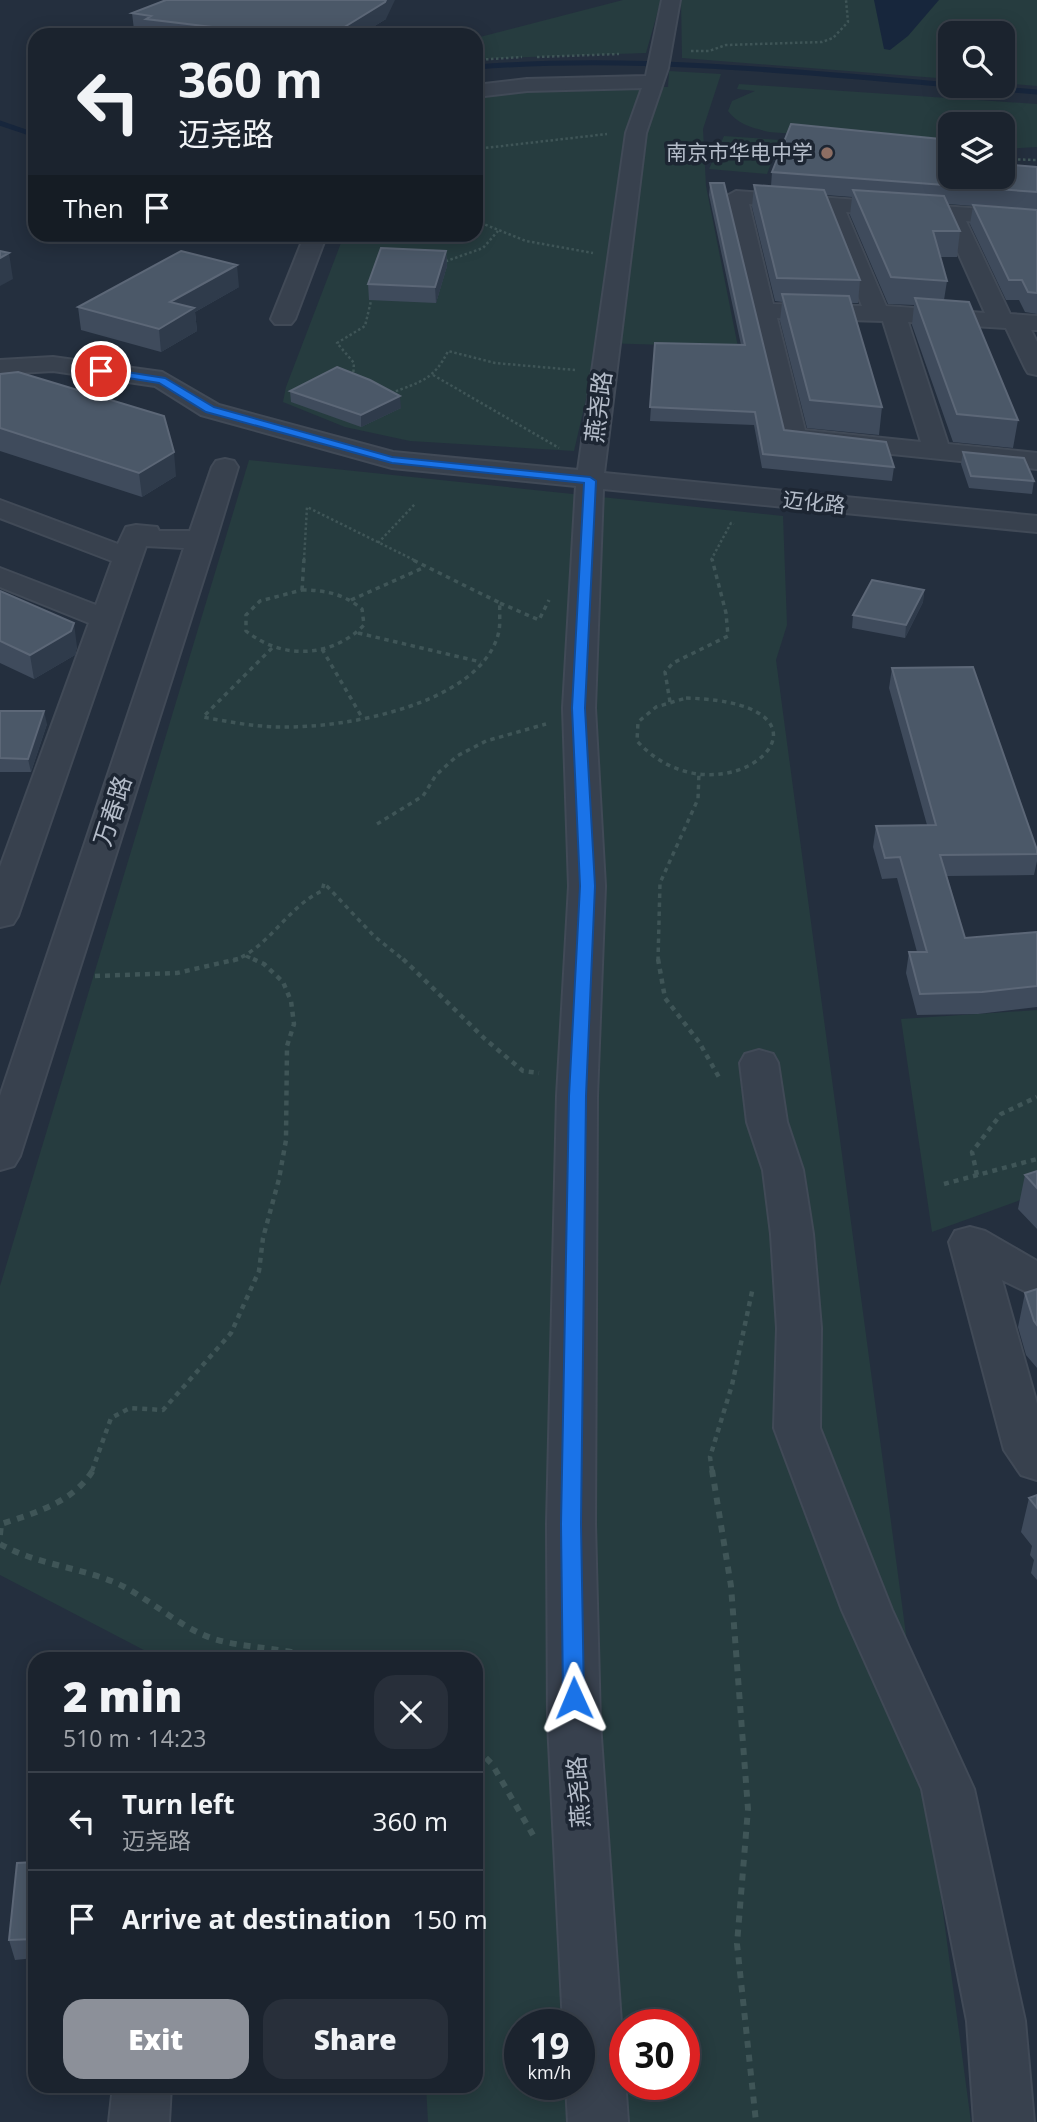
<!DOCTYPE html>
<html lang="en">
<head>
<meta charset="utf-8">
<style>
  body { margin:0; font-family:"Open Sans","Noto Sans SC",sans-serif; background:#282f3a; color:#f1f3f6; height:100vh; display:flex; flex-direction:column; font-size:26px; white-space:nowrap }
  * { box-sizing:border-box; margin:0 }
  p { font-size:23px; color:#a0a4aa }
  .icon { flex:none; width:38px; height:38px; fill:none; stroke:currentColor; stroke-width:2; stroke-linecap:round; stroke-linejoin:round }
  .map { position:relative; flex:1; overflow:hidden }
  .details { position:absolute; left:28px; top:1652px; width:455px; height:441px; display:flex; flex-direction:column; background:#1b232e; border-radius:21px; box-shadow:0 4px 18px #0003,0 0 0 2px #39404a }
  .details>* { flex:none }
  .top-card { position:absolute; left:28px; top:28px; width:455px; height:214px; border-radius:21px; box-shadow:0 4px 18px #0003,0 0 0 2px #39404a; background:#1b232e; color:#f1f3f6; overflow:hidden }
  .controls { position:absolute; left:938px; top:21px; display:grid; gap:14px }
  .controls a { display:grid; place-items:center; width:77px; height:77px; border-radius:14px; background:#1b232e; box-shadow:0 4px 18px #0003,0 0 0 2px #39404a; font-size:35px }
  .speed { position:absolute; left:504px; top:2009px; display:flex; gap:14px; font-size:35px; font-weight:700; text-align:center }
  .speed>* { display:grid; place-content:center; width:91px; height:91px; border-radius:50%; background:#1b232e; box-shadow:0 4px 18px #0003,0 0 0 2px #39404a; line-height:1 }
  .speed small { font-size:18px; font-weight:400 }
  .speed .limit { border:10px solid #d22; background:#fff; color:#111 }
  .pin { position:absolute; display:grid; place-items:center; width:60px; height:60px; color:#fff; margin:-30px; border:4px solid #fff; border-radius:50%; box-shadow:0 2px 7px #0007 }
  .me { position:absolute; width:77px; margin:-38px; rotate:359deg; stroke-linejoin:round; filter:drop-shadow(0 0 5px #0008) }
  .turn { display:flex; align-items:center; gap:24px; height:147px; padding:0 35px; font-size:32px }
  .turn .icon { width:91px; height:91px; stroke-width:2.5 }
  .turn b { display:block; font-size:49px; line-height:60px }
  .then { display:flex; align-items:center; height:66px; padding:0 35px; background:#0003; gap:14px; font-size:26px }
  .round { display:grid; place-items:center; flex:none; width:74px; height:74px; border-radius:21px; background:#282f3a }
  .headline { display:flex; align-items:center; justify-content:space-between; height:119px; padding:0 35px }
  h1 { font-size:42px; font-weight:800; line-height:52px }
  .button { display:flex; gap:14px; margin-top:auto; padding:14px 35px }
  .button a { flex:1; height:80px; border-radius:21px; background:#8c9099; color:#fff; font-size:28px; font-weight:800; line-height:80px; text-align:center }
  .button a+a { background:#282f3a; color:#f1f3f6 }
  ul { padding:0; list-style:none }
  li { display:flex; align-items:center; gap:21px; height:98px; padding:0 35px; border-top:2px solid #39404a }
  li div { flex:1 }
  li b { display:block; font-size:26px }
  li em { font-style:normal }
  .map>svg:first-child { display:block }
  .green { fill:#263c3f; fill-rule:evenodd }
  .water { fill:#17263c }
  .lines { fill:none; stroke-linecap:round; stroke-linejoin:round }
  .stream { stroke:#17263c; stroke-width:5 }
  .minor-casing { stroke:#414a57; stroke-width:4 }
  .path-far3 { stroke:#3f5557; stroke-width:2.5; stroke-dasharray:2.5 2.5; stroke-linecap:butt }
  .path-far2 { stroke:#3f5557; stroke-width:3.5; stroke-dasharray:4.5 4.5; stroke-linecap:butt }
  .path-far1 { stroke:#3f5557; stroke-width:4.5; stroke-dasharray:5 5; stroke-linecap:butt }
  .path { stroke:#3f5557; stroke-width:6; stroke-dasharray:7 7; stroke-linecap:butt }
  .minor { fill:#38414e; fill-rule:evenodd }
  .wall { fill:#3f4b5c }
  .shaded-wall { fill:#2f3b4b }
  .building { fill:#4b5868; stroke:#5c6777; stroke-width:2 }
  .route { fill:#1a73e8; stroke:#114b97; stroke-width:2 }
  .education-dot { fill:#8d6e63; stroke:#1d2633; stroke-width:2.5 }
  .labels { text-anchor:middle; stroke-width:7; stroke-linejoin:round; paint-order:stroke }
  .far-poi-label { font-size:21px; fill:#b4bcc9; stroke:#1d2633; text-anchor:end }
  .far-street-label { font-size:21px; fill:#b4bcc9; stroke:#1d2633 }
  .street-label { font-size:24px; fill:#b4bcc9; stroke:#1d2633 }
</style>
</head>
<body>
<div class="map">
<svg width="1037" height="2122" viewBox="0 0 1037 2122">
  <rect width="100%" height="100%" fill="#242f3e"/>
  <!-- green -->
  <path class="green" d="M 623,0 L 661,0 L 646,53 L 476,59 L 476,38 Z
    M 681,0 L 1037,0 L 1037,86 L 1003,83 L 1003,33 L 950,33 L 950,79 L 682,58 Z
    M 669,71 L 721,74 L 703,129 L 706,186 L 738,347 L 599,343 L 574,451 L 410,441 L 345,427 L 283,402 L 286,387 L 344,235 L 476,234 L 476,98 C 537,82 605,86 668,87 Z
    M 739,84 L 1037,104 L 1037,147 L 1003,149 L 1003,124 L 950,124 L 950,146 L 769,132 C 754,128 738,125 728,111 L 732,101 L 755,91 L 737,89 Z
    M 724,136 L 780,140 L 767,174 L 709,169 Z
    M 249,460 L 783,516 L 787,625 L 776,660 L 971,2122 L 428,2122 L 426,2086 L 476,2086 L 476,1659 L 161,1659 L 0,1575 L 0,1286 ZM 520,2025 L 579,2025 L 579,2084 L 520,2084 ZM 625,2025 L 684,2025 L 684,2084 L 625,2084 Z
    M 1037,1010 L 1037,1194 L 932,1232 L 901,1019 Z"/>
  <!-- water -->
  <path class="water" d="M 874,0 L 939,0 L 908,36 L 890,50 L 884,49 Z"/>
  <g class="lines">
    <!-- stream -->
    <path class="stream" d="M 476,67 C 635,55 792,71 950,85
      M 961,86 L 1037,92
      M 0,123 L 35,135"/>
    <defs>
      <path id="minor" d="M 662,0 L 680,0 L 668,68 L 646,133 L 604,473 L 1037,516 L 1037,532 L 603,489 L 595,708 L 605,886 L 597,1096 L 595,1524 L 600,1723 L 628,2122 L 568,2122 L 566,2084 L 579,2084 L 579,2025 L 563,2025 L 548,1723 L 547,1524 L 557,1096 L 569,886 L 563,708 L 576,486 L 392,468 L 201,415 L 155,386 L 53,371 L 0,374 L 0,360 L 53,357 L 162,372 L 219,405 L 393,452 L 578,470 L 626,133 L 642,88 L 527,91 L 476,97 L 476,85 L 527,79 L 646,76 Z
        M 736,191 L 1037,213 L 1037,227 L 966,221 L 1010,314 L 1037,316 L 1037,330 L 1031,330 L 1037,342 L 1037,375 L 1028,373 L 1025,368 L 1006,328 L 908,322 L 948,444 L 1037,453 L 1037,469 L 785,443 L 725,197 ZM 749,204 L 824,210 L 862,306 L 773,304 ZM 846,212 L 943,219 L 985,313 L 886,306 ZM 777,318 L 883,321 L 921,442 L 805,430 Z
        M 305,234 L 327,234 L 295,319 L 291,324 L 275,324 L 271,319 Z
        M 225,459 L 234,461 L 238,467 L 216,540 L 20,1156 L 14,1166 L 0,1170 L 0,1096 L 184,548 L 146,546 L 18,916 L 13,924 L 0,927 L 0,867 L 89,623 L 0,587 L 0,568 L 96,605 L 112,561 L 0,518 L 0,500 L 118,544 L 126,527 L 136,525 L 157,527 L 159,531 L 190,531 L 212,467 L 216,461 Z
        M 759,1050 L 773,1054 L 778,1063 L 787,1122 L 803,1170 L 813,1234 L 821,1328 L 820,1428 L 892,1610 L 974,1789 L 1025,2021 L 1034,2122 L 974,2122 L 967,2021 L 922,1789 L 842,1610 L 774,1428 L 777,1328 L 771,1234 L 763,1170 L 747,1122 L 740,1063 L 745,1054 Z
        M 970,1227 L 985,1231 L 1037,1261 L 1037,1297 L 1002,1280 L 1037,1404 L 1037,1480 L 1021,1475 L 1004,1450 L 949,1242 L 955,1231 Z
        M 113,2086 L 171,2086 L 169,2122 L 109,2122 Z"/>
    </defs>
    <!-- minor casing -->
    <use href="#minor" class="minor-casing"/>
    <!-- path-far3 -->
    <path class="path-far3" d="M 691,51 L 709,51 L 726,45 L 822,42 L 833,38 L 848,22 L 846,0
      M 537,57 L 619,54
      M 476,60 L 522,57
      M 476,149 L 607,134
      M 1003,159 L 1037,160
      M 476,221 L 526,241 L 593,253
      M 441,263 L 483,248 L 498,231
      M 433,375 L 559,448
      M 353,377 L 354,363 L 337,343 L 365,326 L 371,301
      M 391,393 C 420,382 434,380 448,351 L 495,363 L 575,370
      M 378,543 L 415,504
      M 304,560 L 307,507 L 414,560
      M 711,560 L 731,523 L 734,524"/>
    <!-- path-far2 -->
    <path class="path-far2" d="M 302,590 C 325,590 344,594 362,609 L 364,625 C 332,658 282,660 246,631 L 246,615 L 260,601 Z
      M 302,590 L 304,559
      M 351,600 L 425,567
      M 500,603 L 539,620 L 549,600
      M 358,633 L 481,662
      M 272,648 L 203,717 C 229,722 256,727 283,727 C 344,728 478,705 498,635 C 501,626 499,613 500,603 L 411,559
      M 322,649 L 363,719
      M 686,698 C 868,703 723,835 637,741 L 638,722 L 656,707 Z
      M 670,702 L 665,672 L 673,663 L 728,636 L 726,613 L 712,559
      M 377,824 L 423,796 L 436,775 L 457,756 L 486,741 L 546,724
      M 246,956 L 257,961
      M 233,961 C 270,947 287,907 322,891 L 324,883 L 374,936 L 405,961
      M 658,961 L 660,883 L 698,799 L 699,773"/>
    <!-- path-far1 -->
    <path class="path-far1" d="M 403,959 L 485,1039 L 523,1071 L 539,1073
      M 658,959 L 665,998 L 699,1042 L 720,1079
      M 95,976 L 177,973 L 238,959
      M 977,1175 L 972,1152 L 1001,1114 L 1037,1097
      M 944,1184 L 1037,1159
      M 92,1471 L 111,1418 L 130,1408 L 163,1410 L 231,1333 L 259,1271 L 263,1238 L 279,1179 L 286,1140 L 287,1046 L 294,1024 L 291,1001 L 283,982 L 264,964 L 253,959
      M 712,1471 L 710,1457 L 732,1385 L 753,1287"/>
    <!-- path -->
    <path class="path" d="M 712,1470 L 731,1586 L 748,1809 L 737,1944 L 756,2122
      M 0,1535 L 1,1524 C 35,1513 74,1502 93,1470
      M 0,1544 C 34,1563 70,1566 106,1579 C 144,1592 175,1626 214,1639 C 248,1649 284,1647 318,1659
      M 476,1748 L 492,1764 L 533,1835"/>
    <!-- minor -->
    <use href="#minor" class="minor"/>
  </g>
  <!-- wall -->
  <path class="wall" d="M 132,13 L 386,19 L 360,35 L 147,35 L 147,32 L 134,30 Z
    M 1037,167 L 1037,314 L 1025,312 L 1019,300 L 1006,300 L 970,224 L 973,206 L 948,204 L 960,231 L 957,257 L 940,257 L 947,281 L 944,300 L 1018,420 L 1013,448 L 953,442 L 912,325 L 914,305 L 888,304 L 850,215 L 852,197 L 826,195 L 860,280 L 858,303 L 851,303 L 882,407 L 879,435 L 807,428 L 780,321 L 782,302 L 775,301 L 752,207 L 754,185 L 771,186 L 772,172 L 950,177 Z
    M 710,183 L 784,430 L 894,467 L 892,481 L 762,468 L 754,425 L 650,421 L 655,343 L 741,345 L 709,195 Z
    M 446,251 L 447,266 L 436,303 L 369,300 L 368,284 Z
    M 239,287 L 195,312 L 197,331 L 161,352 L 81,330 L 78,307 Z
    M 0,374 L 176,476 L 142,497 L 0,451 Z
    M 290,391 L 401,408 L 361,427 L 291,402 Z
    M 963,452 L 1034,481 L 1032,494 L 969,488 L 961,464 Z
    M 924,590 L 923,602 L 905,638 L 852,628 L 853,615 Z
    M 0,591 L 77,647 L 75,655 L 34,679 L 0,663 Z
    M 892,668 L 1037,850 L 1037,861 L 1034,875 L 947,876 L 965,938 L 1037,932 L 1037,1007 L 978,1014 L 917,1015 L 906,973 L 909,952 L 917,952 L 897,878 L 882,879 L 873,847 L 876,826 L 927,825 L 889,688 Z
    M 0,711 L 47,724 L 31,772 L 0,772 Z
    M 1037,1171 L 1037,1229 L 1018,1209 L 1025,1175 Z
    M 1037,1289 L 1037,1368 L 1026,1355 L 1018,1327 L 1025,1293 Z
    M 1037,1495 L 1037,1580 L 1031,1573 L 1034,1560 L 1030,1555 L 1032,1546 L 1021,1532 L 1029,1498 Z
    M 35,1862 L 35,1958 L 15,1960 L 9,1940 Z"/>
  <!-- shaded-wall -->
  <path class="shaded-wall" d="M 386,0 L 395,0 L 386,19 L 360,35 L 333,35 Z
    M 446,251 L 447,266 L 436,303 L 435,287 Z
    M 9,253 L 13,279 L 0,286 L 0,258 Z
    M 237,265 L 239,287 L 195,312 L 197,331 L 161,352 L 159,329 L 170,302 Z
    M 400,396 L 401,408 L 361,427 L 361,415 Z
    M 174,452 L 176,476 L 142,497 L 139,473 Z
    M 924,590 L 923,602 L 905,638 L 906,625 Z
    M 74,623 L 77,647 L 75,655 L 34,679 L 30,655 Z
    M 44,711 L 47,724 L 31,772 L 28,759 Z"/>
  <!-- building -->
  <path class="building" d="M 166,0 L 386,0 L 385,2 L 333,34 L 299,32 L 293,35 L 278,35 L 146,19 L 151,16 L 132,13 Z
    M 791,124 L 950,140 L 950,177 L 1003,177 L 1003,164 L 1037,167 L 1037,192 L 772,172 Z
    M 710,183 L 724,183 L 784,430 L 886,442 L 894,467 L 763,454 L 755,412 L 650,407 L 655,343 L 745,345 Z
    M 754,185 L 824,190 L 860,280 L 777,278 Z
    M 853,190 L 944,196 L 960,231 L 933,231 L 947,281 L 891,277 Z
    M 973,205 L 1037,210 L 1037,293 L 1028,292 L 1022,280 L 1009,280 Z
    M 381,248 L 446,251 L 435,287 L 368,284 Z
    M 0,251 L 9,253 L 0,258 Z
    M 181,251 L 237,265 L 170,302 L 194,308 L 159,329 L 78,307 Z
    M 782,294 L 849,296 L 882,407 L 810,400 Z
    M 915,298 L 969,302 L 1018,420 L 957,414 Z
    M 337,367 L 370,380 L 400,396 L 361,415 L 290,391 Z
    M 18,372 L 164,416 L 174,452 L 139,473 L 0,428 L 0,374 Z
    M 963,452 L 1024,458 L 1034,481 L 971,476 Z
    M 872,580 L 924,590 L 906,625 L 853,615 Z
    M 0,591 L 74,623 L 71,631 L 30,655 L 0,641 Z
    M 973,667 L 1037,850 L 1037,854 L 940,855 L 965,938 L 1037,932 L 1037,986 L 982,992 L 920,994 L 909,952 L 927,952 L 900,857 L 885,858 L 876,826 L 936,825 L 892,668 Z
    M 0,711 L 44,711 L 28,759 L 0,758 Z
    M 1037,1171 L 1037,1188 L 1025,1175 Z
    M 1037,1289 L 1037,1325 L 1034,1321 L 1025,1293 Z
    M 1037,1495 L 1037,1508 L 1029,1498 Z
    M 35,1862 L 35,1939 L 9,1940 L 17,1863 Z"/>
  <!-- route -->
  <path class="route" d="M 101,368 L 165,378 L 214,407 L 392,457 L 590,477 L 596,481 L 585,708 L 595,886 L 586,1096 L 581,1524 L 584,1698 L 581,1704 L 574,1707 L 566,1704 L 563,1698 L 561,1524 L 569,1096 L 580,886 L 572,708 L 584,483 L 392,463 L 206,412 L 159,383 L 97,373 L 96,371 Z"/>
  <!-- markers -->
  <circle class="education-dot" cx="827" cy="153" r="7"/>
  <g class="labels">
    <!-- far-poi labels -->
    <g class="far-poi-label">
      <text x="813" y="160">南京市华电中学</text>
    </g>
    <!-- far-street labels -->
    <g class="far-street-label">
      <text transform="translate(814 503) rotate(6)" y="7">迈化路</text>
    </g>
    <!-- street labels -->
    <g class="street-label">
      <text transform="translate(599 407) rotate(-83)" y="8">燕尧路</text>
      <text transform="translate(113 811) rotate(-72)" y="8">万春路</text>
      <text transform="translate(579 1792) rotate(-94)" y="8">燕尧路</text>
    </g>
  </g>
</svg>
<div class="controls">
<a><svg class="icon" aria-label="search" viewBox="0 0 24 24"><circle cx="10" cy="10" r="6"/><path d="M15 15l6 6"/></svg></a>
<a><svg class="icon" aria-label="layers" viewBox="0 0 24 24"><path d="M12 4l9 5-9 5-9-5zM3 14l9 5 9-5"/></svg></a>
</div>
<div class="speed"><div>19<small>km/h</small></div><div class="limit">30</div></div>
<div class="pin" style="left:101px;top:371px;background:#d93025"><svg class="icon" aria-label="arrive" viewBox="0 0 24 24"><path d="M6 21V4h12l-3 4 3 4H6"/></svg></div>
<svg class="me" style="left:574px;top:1698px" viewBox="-20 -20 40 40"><path d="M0-17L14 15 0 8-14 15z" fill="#1a73e8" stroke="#fff" stroke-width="4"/></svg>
<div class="top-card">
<div class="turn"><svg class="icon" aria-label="left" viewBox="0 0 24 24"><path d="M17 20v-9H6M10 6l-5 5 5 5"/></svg><div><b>360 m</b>迈尧路</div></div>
<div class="then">Then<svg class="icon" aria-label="arrive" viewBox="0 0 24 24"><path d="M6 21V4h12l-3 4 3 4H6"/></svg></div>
</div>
<section class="details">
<div class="headline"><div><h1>2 min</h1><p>510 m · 14:23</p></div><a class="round"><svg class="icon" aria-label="close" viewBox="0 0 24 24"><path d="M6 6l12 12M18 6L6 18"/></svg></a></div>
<ul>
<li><svg class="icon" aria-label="left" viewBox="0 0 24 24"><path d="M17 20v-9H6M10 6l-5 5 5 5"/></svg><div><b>Turn left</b><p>迈尧路</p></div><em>360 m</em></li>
<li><svg class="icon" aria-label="arrive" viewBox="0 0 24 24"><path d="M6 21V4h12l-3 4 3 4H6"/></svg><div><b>Arrive at destination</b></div><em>150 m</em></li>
</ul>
<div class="button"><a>Exit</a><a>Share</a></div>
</section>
</div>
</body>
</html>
